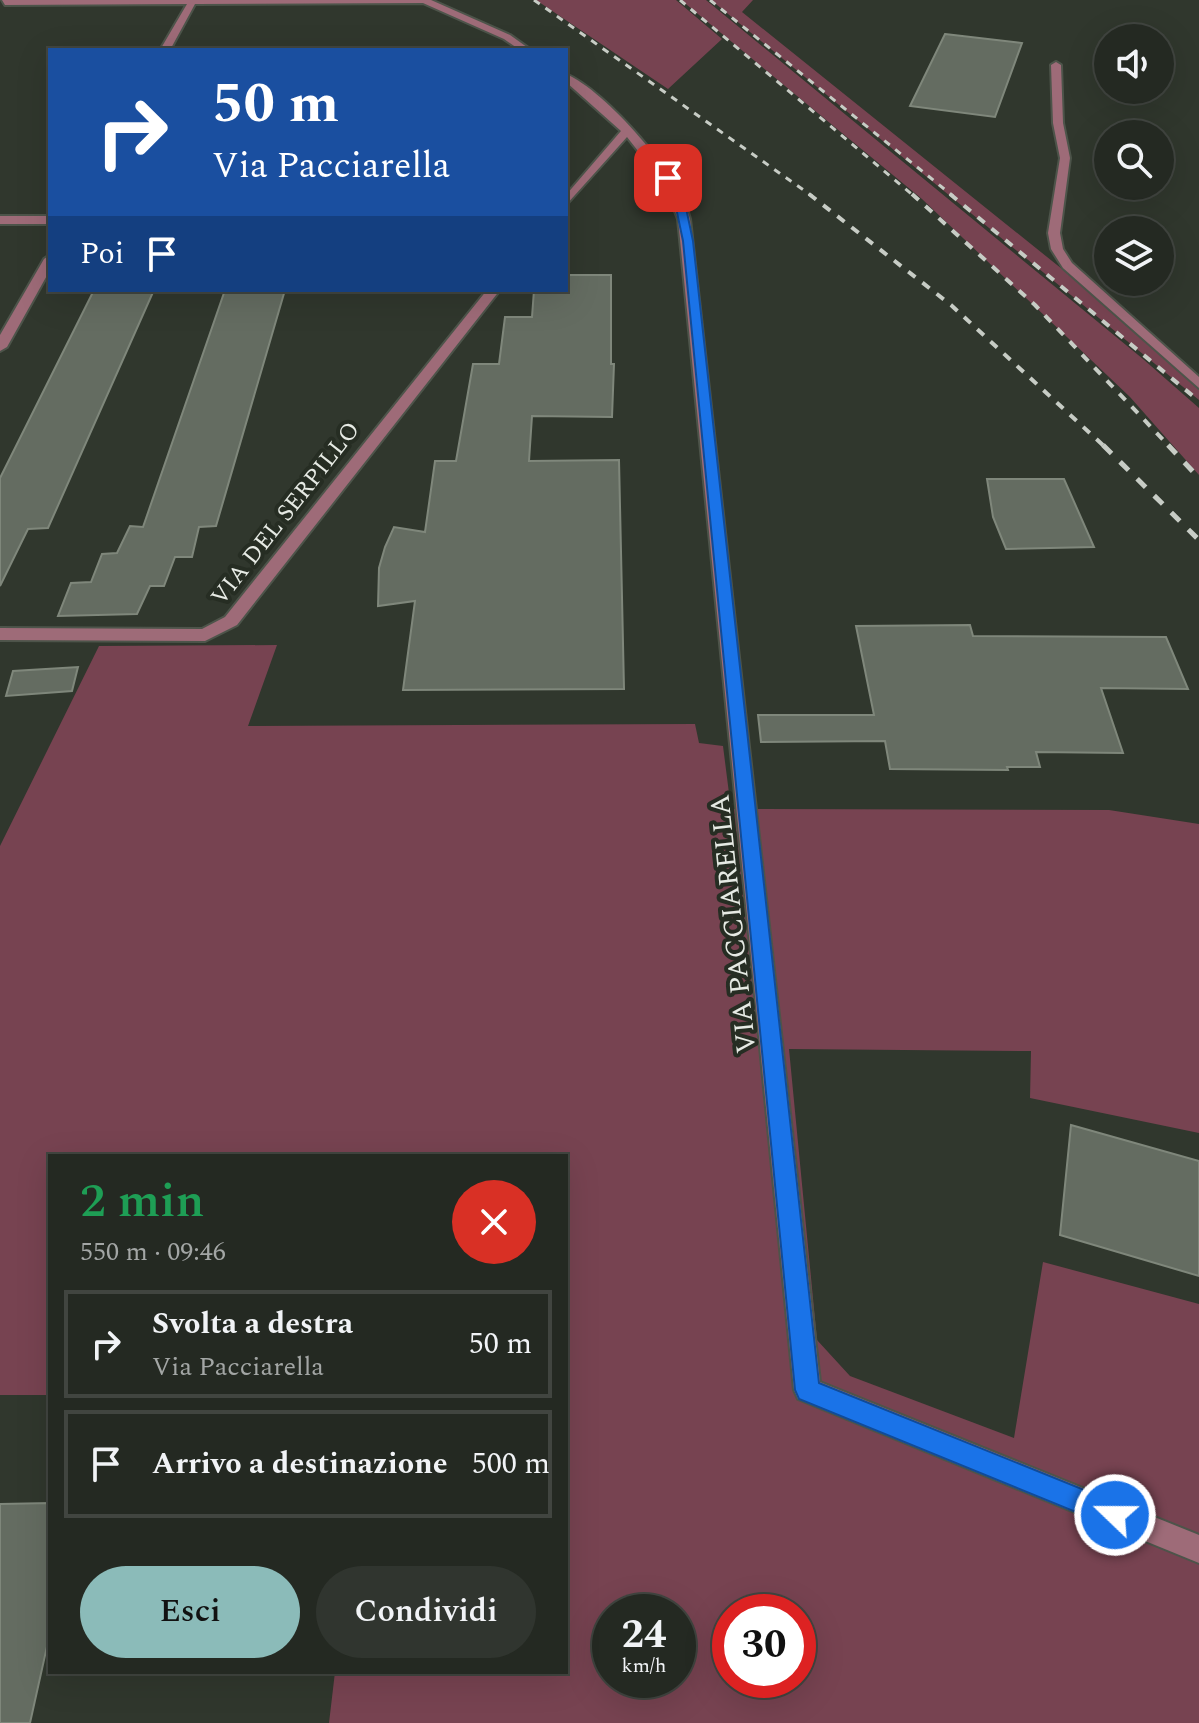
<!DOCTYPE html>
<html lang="it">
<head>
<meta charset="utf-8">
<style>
  body { margin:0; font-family:Spectral,serif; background:#30352f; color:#f1f3f6; height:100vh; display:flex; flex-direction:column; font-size:30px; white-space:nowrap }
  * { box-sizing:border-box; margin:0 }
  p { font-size:26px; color:#a3a6a5 }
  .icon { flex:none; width:44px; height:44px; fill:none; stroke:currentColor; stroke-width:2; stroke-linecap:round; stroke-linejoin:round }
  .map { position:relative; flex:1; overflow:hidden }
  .sheet { position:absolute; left:48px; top:1154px; width:520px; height:520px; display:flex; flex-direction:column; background:#242922; border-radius:0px; box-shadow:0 8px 32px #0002,0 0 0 2px #414540 }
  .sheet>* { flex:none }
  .hud { position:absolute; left:48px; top:48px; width:520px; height:244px; border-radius:0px; box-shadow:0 8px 32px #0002,0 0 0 2px #414540; background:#1a4fa0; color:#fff; overflow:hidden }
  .controls { position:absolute; left:1094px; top:24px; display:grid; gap:16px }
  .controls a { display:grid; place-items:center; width:80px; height:80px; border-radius:50%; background:#242922; box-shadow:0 8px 32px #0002,0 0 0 2px #414540; font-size:40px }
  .speed { position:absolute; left:592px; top:1594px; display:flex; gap:16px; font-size:40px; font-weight:700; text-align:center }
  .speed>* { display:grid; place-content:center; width:104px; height:104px; border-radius:50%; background:#242922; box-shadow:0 8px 32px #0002,0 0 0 2px #414540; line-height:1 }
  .speed small { font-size:20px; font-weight:400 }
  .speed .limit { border:12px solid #d22; background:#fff; color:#111 }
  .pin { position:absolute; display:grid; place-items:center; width:68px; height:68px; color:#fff; margin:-34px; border-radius:16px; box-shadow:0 4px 12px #0006 }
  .me { position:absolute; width:88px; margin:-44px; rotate:292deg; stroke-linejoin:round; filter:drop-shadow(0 0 6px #0008) }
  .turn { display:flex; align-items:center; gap:28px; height:168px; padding:0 32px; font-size:36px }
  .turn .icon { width:104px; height:104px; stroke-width:2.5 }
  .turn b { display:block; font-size:56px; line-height:68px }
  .then { display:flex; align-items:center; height:76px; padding:0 32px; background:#0003; gap:16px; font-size:30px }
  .round { display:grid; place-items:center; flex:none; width:84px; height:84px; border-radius:42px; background:#30352f }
  .overview { display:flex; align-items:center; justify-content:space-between; height:136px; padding:0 32px }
  h1 { font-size:48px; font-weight:600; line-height:60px; color:#1e9e55 }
  .action { display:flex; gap:16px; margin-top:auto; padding:16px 32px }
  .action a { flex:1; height:92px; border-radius:48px; background:#8bbbb9; color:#111; font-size:32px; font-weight:600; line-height:92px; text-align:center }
  .action a+a { background:#30352f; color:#f1f3f6 }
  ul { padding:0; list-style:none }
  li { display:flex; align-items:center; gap:24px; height:108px; margin:0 16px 12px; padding:0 16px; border:4px solid #414540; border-radius:0px }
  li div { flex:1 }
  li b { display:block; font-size:30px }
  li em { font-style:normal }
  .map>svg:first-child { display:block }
  .green { fill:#774351; fill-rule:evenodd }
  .building { fill:#646c61; stroke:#7f877b; stroke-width:2 }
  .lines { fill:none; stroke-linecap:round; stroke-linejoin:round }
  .minor-casing { stroke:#4d544a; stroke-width:4 }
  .minor { fill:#9e6b78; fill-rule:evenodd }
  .rail-far2 { stroke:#c7ccc5; stroke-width:3; stroke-dasharray:7 7; stroke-linecap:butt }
  .rail-far1 { stroke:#c7ccc5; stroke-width:4; stroke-dasharray:9 9; stroke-linecap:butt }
  .rail { stroke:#c7ccc5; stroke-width:5; stroke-dasharray:12 12; stroke-linecap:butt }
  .route { fill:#1a73e8; stroke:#114b97; stroke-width:2 }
  .labels { text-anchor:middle; stroke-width:8; stroke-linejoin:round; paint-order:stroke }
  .far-street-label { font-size:24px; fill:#e6eae4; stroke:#262d23 }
  .street-label { font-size:28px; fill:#e6eae4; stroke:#262d23 }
</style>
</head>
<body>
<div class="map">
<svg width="1199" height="1723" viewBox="0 0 1199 1723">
  <rect width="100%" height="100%" fill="#30372d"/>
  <!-- green -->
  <path class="green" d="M 536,0 L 676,0 L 722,39 L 668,89 Z
    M 681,0 L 706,0 L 1143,359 L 1199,408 L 1199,475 L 1130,397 L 922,199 Z
    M 711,0 L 753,0 L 742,12 L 1199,379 L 1199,400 Z
    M 277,645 L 248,726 L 695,724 L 699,743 L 723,746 L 731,809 L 1109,810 L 1199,824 L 1199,1133 L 1030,1098 L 1031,1051 L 789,1049 L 817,1340 L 850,1376 L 1014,1438 L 1043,1262 L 1199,1304 L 1199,1723 L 329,1723 L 335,1672 L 566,1672 L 566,1156 L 50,1156 L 50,1395 L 0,1395 L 0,846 L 99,646 ZM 610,1612 L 678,1612 L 678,1680 L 610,1680 ZM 730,1612 L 798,1612 L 798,1680 L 730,1680 Z"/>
  <!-- building -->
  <path class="building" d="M 945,34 L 1022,43 L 995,117 L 910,106 Z
    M 566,275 L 611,275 L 611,364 L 614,364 L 612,417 L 532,416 L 529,461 L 619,460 L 624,689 L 403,690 L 415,601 L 378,606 L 379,568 L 385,547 L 394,527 L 425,532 L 435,461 L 456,461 L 473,364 L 499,364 L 505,317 L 532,317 L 534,290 L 566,290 Z
    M 94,290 L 154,290 L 48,528 L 28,529 L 0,586 L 0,478 Z
    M 225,290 L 285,290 L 216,526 L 199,527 L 192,557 L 175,557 L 164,586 L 150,586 L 137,614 L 58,616 L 71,583 L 91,582 L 102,554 L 117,553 L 130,526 L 143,527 Z
    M 987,479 L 1064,479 L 1094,547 L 1006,549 L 993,517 Z
    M 970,625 L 973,636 L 1166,637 L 1188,689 L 1101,688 L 1123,753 L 1036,752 L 1040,767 L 1007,767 L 1008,770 L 890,769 L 885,741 L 761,742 L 758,715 L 874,715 L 856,626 Z
    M 78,667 L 72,691 L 6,696 L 13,671 Z
    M 1071,1125 L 1199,1161 L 1199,1276 L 1060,1235 Z
    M 50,1503 L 50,1633 L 30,1723 L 0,1723 L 0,1504 Z"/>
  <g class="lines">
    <defs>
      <path id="minor" d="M 2,0 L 431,0 L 510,35 L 531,50 L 520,50 L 504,39 L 423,3 L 195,4 L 170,50 L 160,50 L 187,4 L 5,5 Z
        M 1056,62 L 1061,65 L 1063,123 L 1070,158 L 1060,233 L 1063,249 L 1072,263 L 1199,377 L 1199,388 L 1063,268 L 1051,249 L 1048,233 L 1060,158 L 1053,123 L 1051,65 Z
        M 566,74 C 606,91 681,177 690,219 L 820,1382 L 1199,1535 L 1199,1563 L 798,1399 L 794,1390 L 678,219 L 664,184 L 627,137 L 566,205 L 566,195 L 621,131 L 566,82 Z
        M 0,216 L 50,216 L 50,224 L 0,224 Z
        M 50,255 L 50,270 L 7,347 L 0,351 L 0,335 L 44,259 Z
        M 487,290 L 500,290 L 237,625 L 205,641 L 0,640 L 0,628 L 202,629 L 225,617 Z"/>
    </defs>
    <!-- minor casing -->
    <use href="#minor" class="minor-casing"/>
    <!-- minor -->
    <use href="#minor" class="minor"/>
    <!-- rail-far2 -->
    <path class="rail-far2" d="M 534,0 L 812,196
      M 680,0 L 914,196
      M 710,0 L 953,196"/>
    <!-- rail-far1 -->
    <path class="rail-far1" d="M 809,194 L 951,305 L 1105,447
      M 912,194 L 1035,305 L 1170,447
      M 950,194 L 1199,401"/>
    <!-- rail -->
    <path class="rail" d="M 1103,445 L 1199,540
      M 1168,445 L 1199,478"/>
  </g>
  <!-- route -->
  <path class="route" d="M 664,176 L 672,176 L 685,203 L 693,241 L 819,1383 L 1124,1506 L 1128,1515 L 1124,1525 L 1115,1528 L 799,1399 L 795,1390 L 683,241 L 675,203 Z"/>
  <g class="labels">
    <!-- far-street labels -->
    <g class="far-street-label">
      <text transform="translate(285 513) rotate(-52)" y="8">VIA DEL SERPILLO</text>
    </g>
    <!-- street labels -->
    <g class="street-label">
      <text transform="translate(732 924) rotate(-96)" y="10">VIA PACCIARELLA</text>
    </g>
  </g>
</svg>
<div class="controls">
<a><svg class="icon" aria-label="sound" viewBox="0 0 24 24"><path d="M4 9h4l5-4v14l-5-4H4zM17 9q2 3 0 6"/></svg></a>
<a><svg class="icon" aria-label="search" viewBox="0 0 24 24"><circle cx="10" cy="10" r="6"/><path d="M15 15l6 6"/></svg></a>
<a><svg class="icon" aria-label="layers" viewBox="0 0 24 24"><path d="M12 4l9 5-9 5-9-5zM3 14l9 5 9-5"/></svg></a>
</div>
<div class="speed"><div>24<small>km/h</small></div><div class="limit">30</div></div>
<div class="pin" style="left:668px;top:178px;background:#d93025"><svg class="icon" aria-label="arrive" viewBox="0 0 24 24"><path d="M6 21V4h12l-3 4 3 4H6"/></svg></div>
<svg class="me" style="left:1115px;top:1515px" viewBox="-20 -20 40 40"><circle r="17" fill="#1a73e8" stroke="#fff" stroke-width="3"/><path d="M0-11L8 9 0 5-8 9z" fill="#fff"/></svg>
<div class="hud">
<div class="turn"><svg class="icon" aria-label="right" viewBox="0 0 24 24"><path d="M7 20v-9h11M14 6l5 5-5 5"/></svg><div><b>50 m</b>Via Pacciarella</div></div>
<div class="then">Poi<svg class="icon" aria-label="arrive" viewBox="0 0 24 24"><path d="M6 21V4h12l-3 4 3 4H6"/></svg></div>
</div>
<section class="sheet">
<div class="overview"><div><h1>2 min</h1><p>550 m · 09:46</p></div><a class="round" style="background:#d93025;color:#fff"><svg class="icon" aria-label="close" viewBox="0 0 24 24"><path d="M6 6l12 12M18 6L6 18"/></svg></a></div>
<ul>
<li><svg class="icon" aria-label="right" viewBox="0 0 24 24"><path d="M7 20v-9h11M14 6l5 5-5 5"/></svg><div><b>Svolta a destra</b><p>Via Pacciarella</p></div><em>50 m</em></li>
<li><svg class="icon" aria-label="arrive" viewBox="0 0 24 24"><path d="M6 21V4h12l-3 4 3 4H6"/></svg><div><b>Arrivo a destinazione</b></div><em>500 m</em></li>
</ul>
<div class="action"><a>Esci</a><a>Condividi</a></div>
</section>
</div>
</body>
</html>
